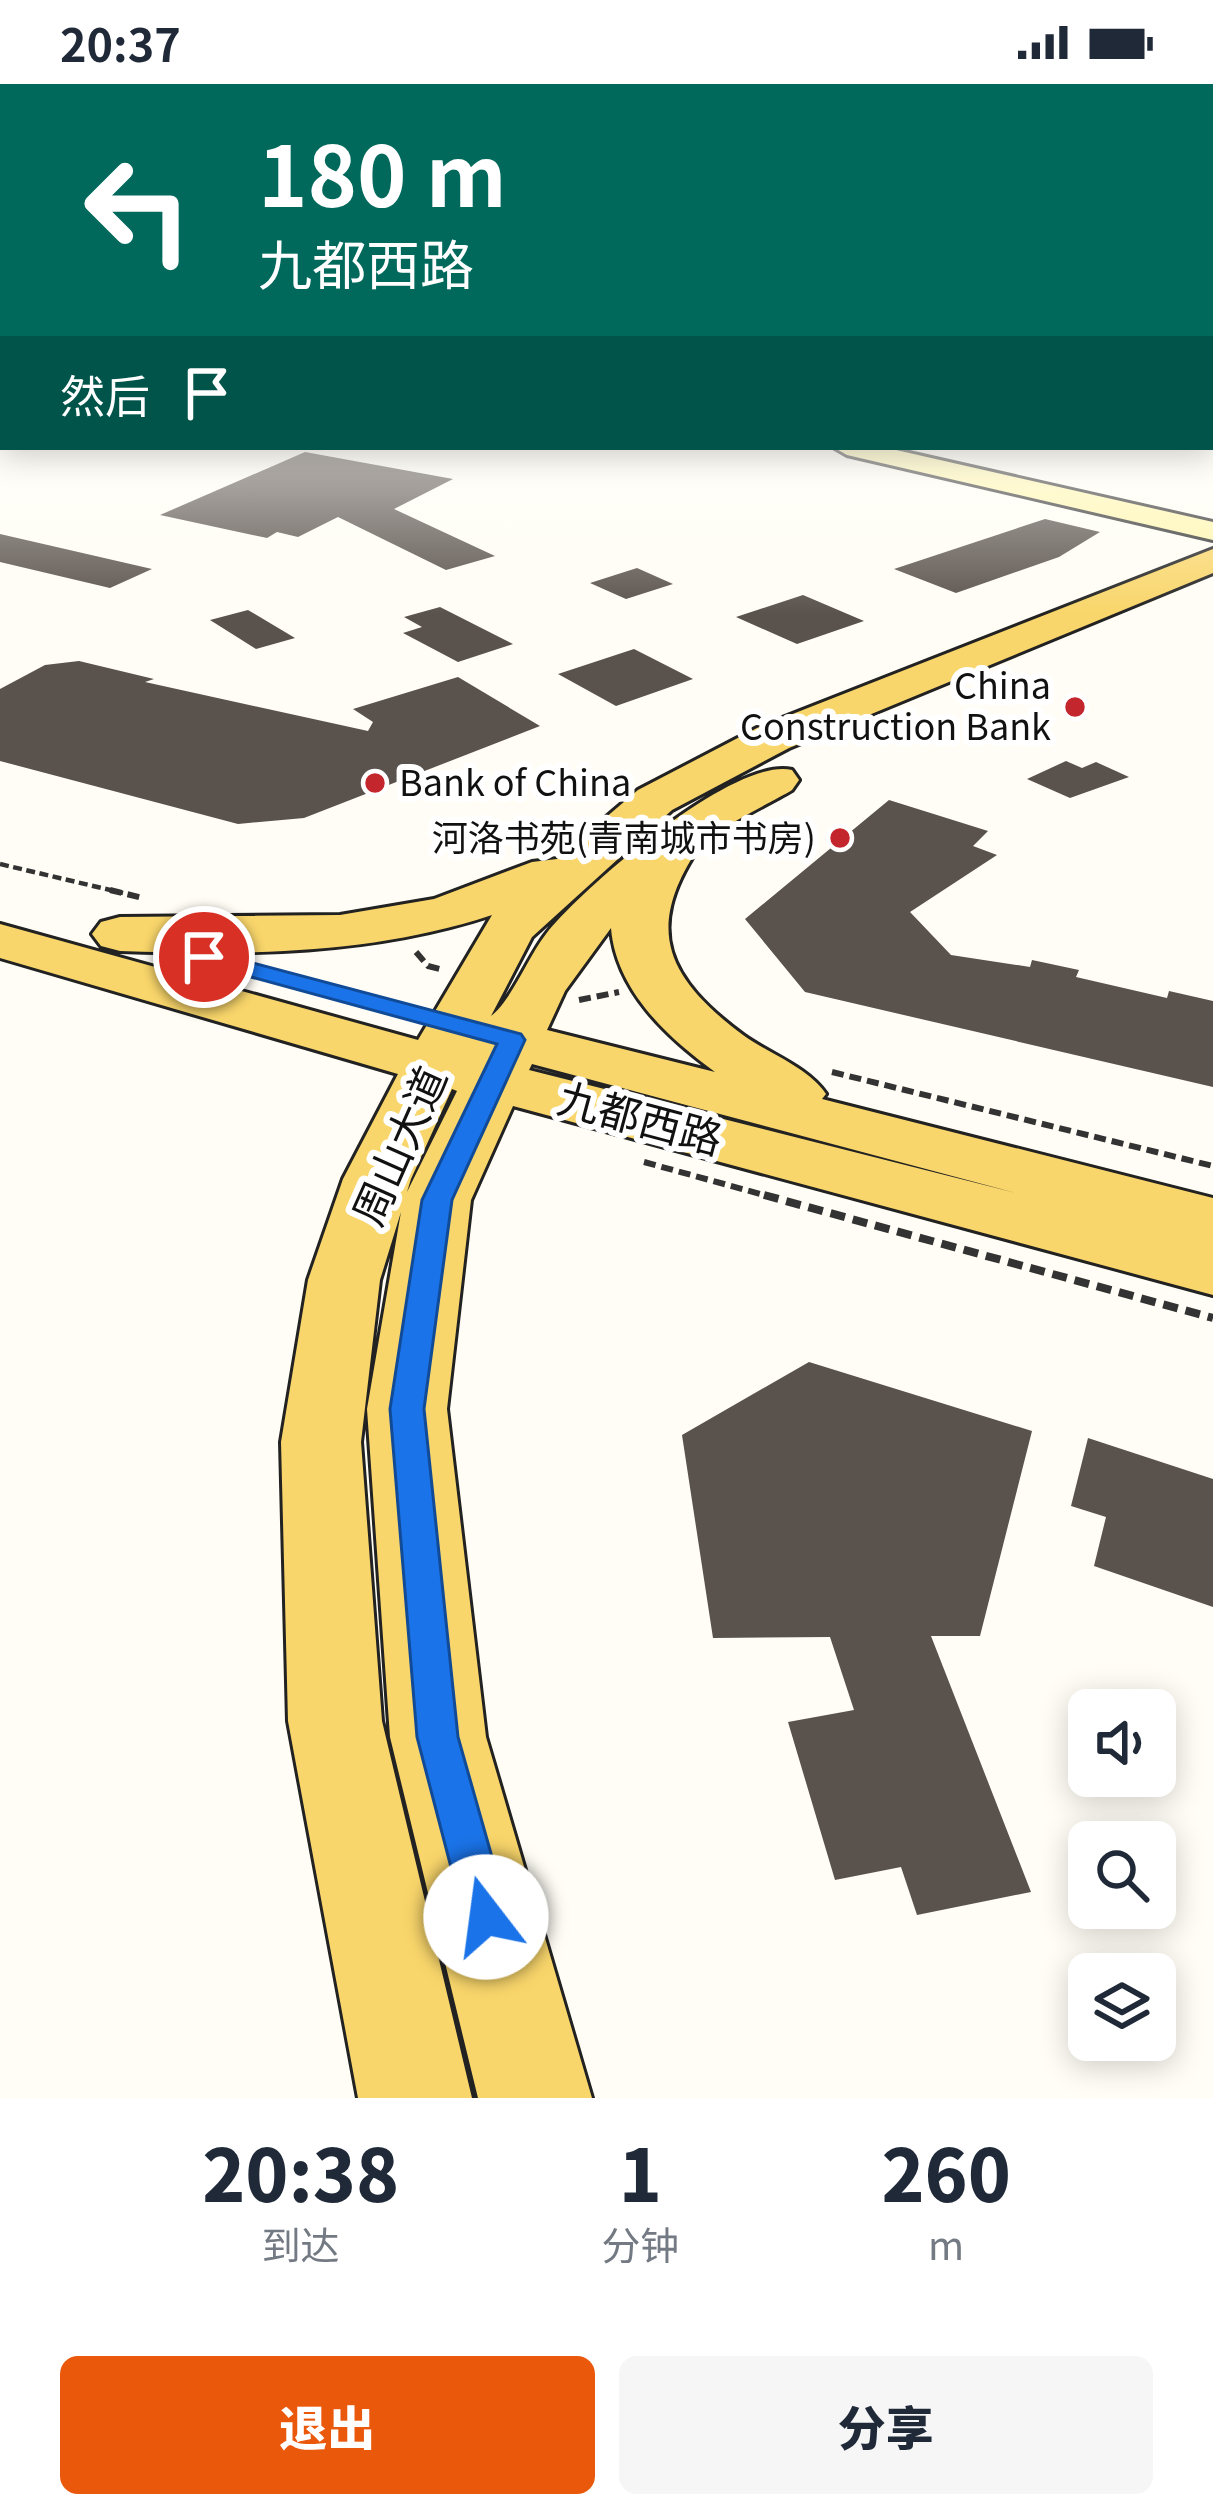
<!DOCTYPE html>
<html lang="zh">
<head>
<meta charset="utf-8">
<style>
  body { margin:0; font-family:Georgia,"Noto Sans SC",serif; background:#f6f6f7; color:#1f2937; height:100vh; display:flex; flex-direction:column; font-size:45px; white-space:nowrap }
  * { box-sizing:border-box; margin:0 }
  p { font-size:39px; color:#747a83 }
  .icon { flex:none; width:66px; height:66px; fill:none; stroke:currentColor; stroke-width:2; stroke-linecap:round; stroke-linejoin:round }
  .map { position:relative; height:2014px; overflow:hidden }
  .side { display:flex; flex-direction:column; background:#fff; flex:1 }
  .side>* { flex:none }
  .guide { position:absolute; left:0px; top:0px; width:1215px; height:366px; box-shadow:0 6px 30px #0003; background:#00695c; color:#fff; overflow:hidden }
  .controls { position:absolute; left:1068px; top:1605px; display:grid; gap:24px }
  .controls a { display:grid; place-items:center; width:108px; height:108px; border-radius:18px; background:#fff; box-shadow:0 6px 30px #0003; font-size:60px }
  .pin { position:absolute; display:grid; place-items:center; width:102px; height:102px; color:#fff; margin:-51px; border:6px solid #fff; border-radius:50%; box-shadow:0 3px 12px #0007 }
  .me { position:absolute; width:132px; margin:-66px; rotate:345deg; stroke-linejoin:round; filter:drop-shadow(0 0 9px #0008) }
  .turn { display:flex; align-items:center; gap:42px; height:252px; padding:0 60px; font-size:54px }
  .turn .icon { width:156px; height:156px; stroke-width:2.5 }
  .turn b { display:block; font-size:84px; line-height:102px }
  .then { display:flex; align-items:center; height:114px; padding:0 60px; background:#0003; gap:24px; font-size:45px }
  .eta { display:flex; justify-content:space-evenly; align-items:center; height:204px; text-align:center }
  .eta b { font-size:72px; font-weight:800; line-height:84px }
  .primary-button { display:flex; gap:24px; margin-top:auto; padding:24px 60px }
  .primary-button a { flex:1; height:138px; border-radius:18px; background:#ea580c; color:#fff; font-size:48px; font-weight:800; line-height:138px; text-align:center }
  .primary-button a+a { background:#f6f6f7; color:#1f2937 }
  .status { display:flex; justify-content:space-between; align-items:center; height:84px; padding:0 60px; background:#fff; direction:ltr }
  .status svg { height:33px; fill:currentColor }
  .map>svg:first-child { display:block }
  .building { fill:#5a524d }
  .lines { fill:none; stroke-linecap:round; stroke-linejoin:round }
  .secondary-casing { stroke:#333; stroke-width:6 }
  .primary-casing { stroke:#222; stroke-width:6 }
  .path-far2 { stroke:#333; stroke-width:4.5; stroke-dasharray:9 4.5; stroke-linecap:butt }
  .path-far1 { stroke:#333; stroke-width:6; stroke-dasharray:12 6; stroke-linecap:butt }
  .path { stroke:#333; stroke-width:8; stroke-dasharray:15 8; stroke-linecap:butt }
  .secondary { fill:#fff6b0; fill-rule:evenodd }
  .primary { fill:#f9d66b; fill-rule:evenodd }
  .route { fill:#1a73e8; stroke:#114b97; stroke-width:3 }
  .poi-dot { fill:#c4262e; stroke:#fff; stroke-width:4.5 }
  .labels { text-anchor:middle; stroke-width:12; stroke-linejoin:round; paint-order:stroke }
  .far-poi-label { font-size:36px; fill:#111; stroke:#fff; text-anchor:end }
  .street-label { font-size:42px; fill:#111; stroke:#fff }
</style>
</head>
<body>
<div class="status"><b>20:37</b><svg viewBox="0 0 49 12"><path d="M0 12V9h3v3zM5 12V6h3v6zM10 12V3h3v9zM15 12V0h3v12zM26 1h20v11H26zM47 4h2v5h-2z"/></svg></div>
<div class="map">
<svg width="1213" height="2014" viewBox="0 0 1213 2014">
  <rect width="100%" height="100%" fill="#fffdf5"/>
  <!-- building -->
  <path class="building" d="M 305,368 L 453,395 L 394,425 L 495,472 L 446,486 L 338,433 L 298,453 L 277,448 L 267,454 L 160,431 Z
    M 1045,435 L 1100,448 L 1059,473 L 956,509 L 894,485 Z
    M 0,450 L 152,485 L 110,504 L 0,478 Z
    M 637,484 L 673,500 L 626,515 L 590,499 Z
    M 803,511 L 864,537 L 797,560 L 736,533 Z
    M 440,523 L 513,560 L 458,578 L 403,549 L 422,543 L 404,533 Z
    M 248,526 L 295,554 L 256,565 L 210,536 Z
    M 634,565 L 693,595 L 616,622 L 558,590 Z
    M 79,577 L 154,595 L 145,598 L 368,647 L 373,638 L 353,625 L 458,593 L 540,642 L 304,734 L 238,740 L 0,677 L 0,605 L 45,581 Z
    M 1066,677 L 1082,684 L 1096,678 L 1129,693 L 1070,714 L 1027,695 Z
    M 889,716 L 988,747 L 973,762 L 997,771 L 910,828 L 951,871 L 1030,883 L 1032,876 L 1079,886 L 1076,893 L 1167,914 L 1169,907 L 1213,917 L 1213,1003 L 805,908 L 745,835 Z
    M 809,1278 L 1032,1347 L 980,1552 L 931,1552 L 1031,1808 L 917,1831 L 901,1783 L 835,1796 L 788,1638 L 854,1626 L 830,1553 L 713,1554 L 682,1351 Z
    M 1088,1354 L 1213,1395 L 1213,1523 L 1094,1482 L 1106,1433 L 1071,1422 Z"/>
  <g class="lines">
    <defs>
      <path id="secondary" d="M 833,363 L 883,363 L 1213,438 L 1213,456 L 847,371 Z"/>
      <path id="primary" d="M 1213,465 L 1213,489 L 789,664 L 672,726 L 532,853 L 491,932 C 511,917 528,873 546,850 C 582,804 735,672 792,686 L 799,696 L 792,706 C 771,719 708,748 697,766 C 644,847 668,895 743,951 C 769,970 808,983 826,1010 L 822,1015 L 1213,1114 L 1213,1211 L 513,1022 L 471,1116 L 447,1325 L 486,1653 L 592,2014 L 478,2014 L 390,1653 L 367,1325 L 401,1128 L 380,1196 L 361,1358 L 382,1637 L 472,2014 L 358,2014 L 288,1637 L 281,1358 L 308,1196 L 343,1095 L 398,990 L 0,874 L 0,840 L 418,956 L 492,831 C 371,871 246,871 120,867 L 101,862 L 92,850 L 101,838 L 120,833 L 340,831 L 434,815 L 532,778 L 557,775 L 638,706 L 757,644 ZM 611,844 C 616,906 667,953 715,988 L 547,946 L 565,907 ZM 532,980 L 1016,1109 L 529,986 ZM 452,1005 L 457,1007 L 407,1108 L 411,1095 Z"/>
    </defs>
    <!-- secondary casing -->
    <use href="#secondary" class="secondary-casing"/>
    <!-- primary casing -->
    <use href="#primary" class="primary-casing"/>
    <!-- path-far2 -->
    <path class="path-far2" d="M 0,780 L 123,809"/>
    <!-- path-far1 -->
    <path class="path-far1" d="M 110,806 L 143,814
      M 416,868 L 428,882 L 444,886
      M 579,916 L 619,908
      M 832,988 L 1213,1082
      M 644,1078 L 775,1114"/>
    <!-- path -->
    <path class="path" d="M 764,1111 L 1213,1234"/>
    <!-- secondary -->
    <use href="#secondary" class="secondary"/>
    <!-- primary -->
    <use href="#primary" class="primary"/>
  </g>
  <!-- sky -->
  <linearGradient id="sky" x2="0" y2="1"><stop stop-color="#95c6ee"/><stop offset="0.47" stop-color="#fffefa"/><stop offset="1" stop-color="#fffefa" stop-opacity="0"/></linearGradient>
  <rect width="1213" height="530" fill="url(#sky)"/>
  <!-- route -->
  <path class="route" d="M 204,866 L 521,950 L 525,956 L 452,1116 L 424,1325 L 458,1653 L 509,1833 L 502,1849 L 486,1856 L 470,1849 L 464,1833 L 417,1653 L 390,1325 L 422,1116 L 497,960 L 196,878 L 192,873 Z"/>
  <!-- markers -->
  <g class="poi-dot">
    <circle cx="1075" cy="623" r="12"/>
    <circle cx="375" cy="699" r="12"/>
    <circle cx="840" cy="754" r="12"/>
  </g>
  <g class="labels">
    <!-- far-poi labels -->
    <g class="far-poi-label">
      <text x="1051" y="615">China<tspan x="1051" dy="41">Construction Bank</tspan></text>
      <text x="399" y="712" text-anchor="start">Bank of China</text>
      <text x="816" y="767">河洛书苑(青南城市书房)</text>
    </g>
    <!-- street labels -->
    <g class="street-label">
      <text transform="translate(640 1035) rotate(15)" y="15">九都西路</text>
      <text transform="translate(400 1062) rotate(-66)" y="15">周山大道</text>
    </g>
  </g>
</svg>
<div class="controls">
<a><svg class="icon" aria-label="sound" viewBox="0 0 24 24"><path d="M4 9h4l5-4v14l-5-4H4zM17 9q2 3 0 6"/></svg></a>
<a><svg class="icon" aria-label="search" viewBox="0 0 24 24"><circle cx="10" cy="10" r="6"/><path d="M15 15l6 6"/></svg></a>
<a><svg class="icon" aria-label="layers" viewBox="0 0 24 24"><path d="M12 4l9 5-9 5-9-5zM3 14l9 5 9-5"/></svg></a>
</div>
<div class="pin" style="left:204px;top:873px;background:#d93025"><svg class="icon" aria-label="arrive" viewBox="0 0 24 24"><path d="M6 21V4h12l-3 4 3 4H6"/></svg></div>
<svg class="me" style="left:486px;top:1833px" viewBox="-20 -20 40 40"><circle r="19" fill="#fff"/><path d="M0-13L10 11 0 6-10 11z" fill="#1a73e8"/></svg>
<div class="guide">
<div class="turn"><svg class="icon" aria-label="left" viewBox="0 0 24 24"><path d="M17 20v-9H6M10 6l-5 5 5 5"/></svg><div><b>180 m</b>九都西路</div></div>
<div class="then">然后<svg class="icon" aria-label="arrive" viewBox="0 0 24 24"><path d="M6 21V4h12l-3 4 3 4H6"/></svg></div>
</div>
</div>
<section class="side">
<div class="eta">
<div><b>20:38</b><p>到达</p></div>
<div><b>1</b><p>分钟</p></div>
<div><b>260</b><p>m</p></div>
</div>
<div class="primary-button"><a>退出</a><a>分享</a></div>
</section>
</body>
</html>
